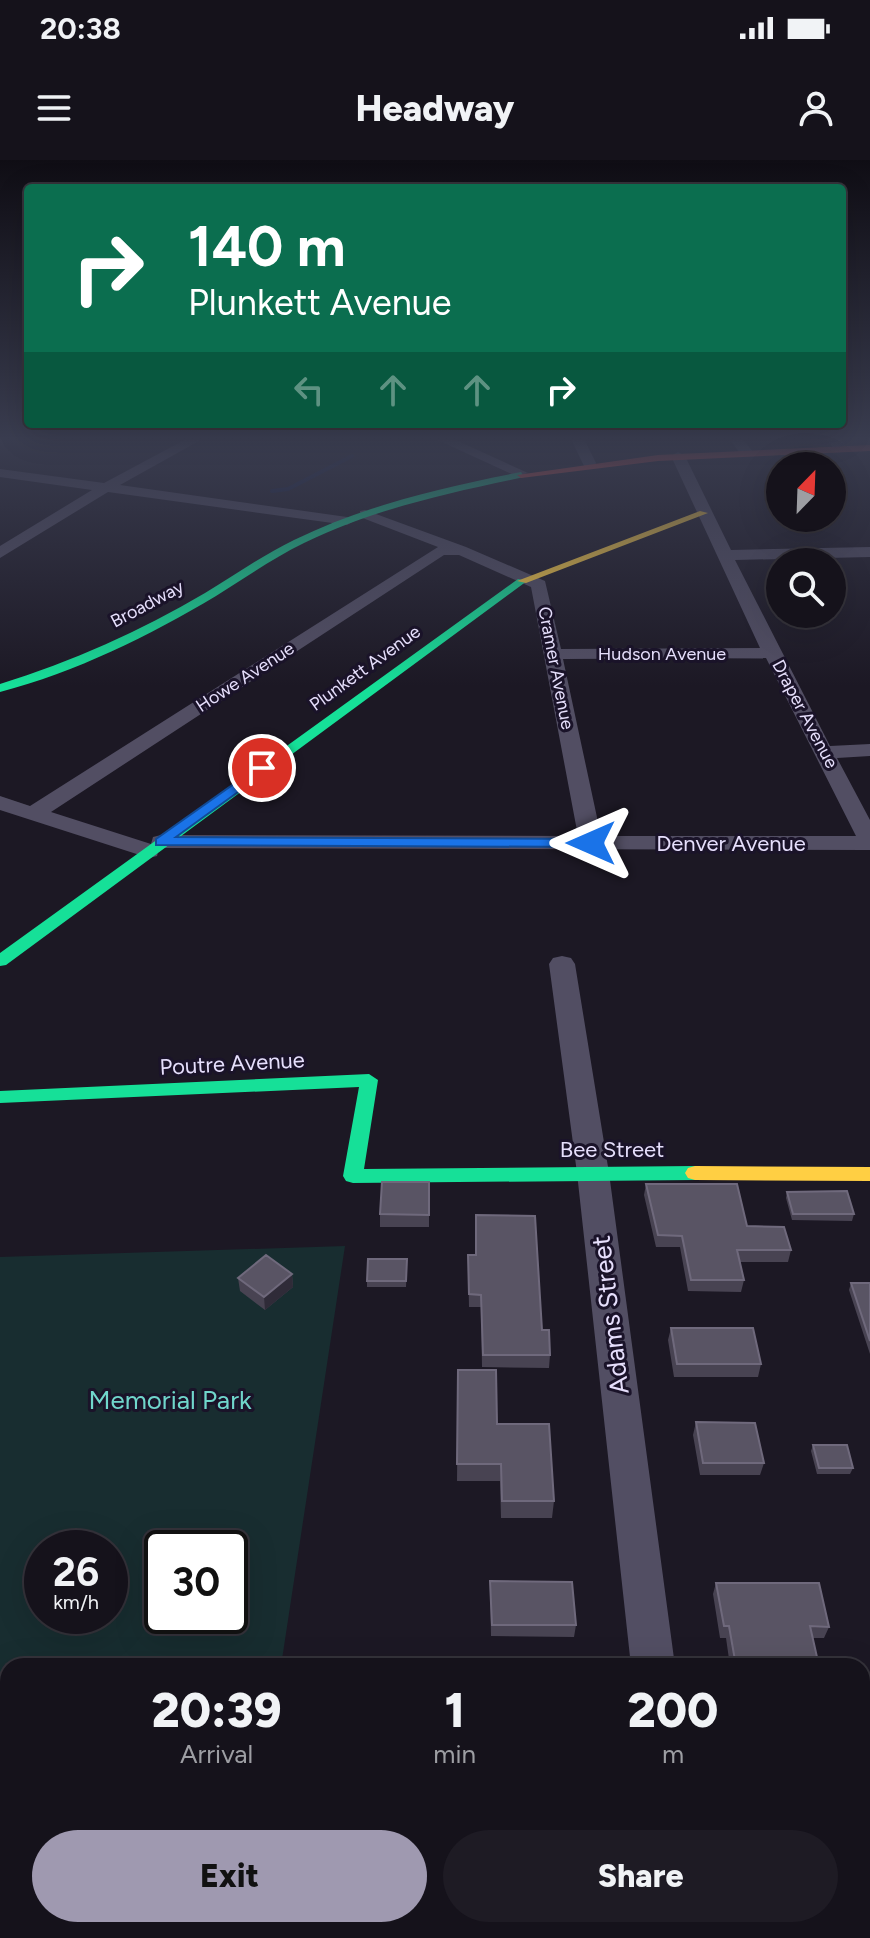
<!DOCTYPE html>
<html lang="en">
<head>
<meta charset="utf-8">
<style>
  body { margin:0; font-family:Figtree,sans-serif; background:#1e1b24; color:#f1f3f6; height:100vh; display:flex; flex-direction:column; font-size:30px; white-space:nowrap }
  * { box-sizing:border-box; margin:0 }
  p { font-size:26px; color:#9d9ea3 }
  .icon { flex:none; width:44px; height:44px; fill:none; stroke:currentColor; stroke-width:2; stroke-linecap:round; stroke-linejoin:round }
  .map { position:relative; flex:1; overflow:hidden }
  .details { position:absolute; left:0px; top:1498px; width:870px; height:280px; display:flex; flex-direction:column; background:#15121b; border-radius:24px 24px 0 0; box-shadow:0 8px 32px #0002,0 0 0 2px #34323a }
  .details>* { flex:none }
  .banner { position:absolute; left:24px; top:24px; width:822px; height:244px; border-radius:8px; box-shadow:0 8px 32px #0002,0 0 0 2px #34323a; background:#0b6e4f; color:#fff; overflow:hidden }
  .needle { width:52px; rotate:23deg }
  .fabs { position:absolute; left:766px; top:292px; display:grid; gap:16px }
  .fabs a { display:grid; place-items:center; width:80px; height:80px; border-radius:50%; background:#15121b; box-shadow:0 8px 32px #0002,0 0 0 2px #34323a; font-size:40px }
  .speed { position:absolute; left:24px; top:1370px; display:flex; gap:16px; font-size:40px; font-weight:700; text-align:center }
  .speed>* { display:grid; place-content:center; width:104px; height:104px; border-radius:50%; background:#15121b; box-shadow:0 8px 32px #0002,0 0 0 2px #34323a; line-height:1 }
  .speed small { font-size:20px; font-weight:400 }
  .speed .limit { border:4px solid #111; border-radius:12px; background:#fff; color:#111 }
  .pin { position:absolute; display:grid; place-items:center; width:68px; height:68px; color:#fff; margin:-34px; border:4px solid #fff; border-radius:50%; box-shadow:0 2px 8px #0007 }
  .me { position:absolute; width:88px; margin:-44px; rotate:270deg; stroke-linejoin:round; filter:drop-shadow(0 0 6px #0008) }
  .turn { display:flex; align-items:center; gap:28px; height:168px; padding:0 32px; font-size:36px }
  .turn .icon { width:104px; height:104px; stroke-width:2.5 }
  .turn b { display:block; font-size:56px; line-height:68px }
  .lanes { display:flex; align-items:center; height:76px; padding:0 32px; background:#0003; justify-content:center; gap:40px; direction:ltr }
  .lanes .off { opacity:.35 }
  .eta { display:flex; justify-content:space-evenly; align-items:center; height:136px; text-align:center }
  .eta b { font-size:48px; font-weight:800; line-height:56px }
  .button { display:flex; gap:16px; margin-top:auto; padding:16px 32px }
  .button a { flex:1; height:92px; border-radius:48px; background:#9f99b0; color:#111; font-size:32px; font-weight:800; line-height:92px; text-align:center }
  .button a+a { background:#1e1b24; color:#f1f3f6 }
  .status { display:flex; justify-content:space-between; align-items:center; height:56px; padding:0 40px; background:#15121b; direction:ltr }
  .status svg { height:22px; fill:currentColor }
  header { display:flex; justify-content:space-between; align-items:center; height:104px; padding:0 32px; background:#15121b; font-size:36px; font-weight:800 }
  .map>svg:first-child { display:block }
  .green { fill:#182d30; fill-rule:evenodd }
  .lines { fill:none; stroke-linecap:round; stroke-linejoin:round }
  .stream { stroke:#121c42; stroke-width:4 }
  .street { fill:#524e63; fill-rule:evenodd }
  .fast { fill:#16e098; fill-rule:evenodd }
  .slow { fill:#ffcf43; fill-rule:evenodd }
  .jam { fill:#f24e42; fill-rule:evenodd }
  .wall { fill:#484352 }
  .shaded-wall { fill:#2f2b38 }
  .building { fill:#595464; stroke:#6f697c; stroke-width:2 }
  .route { fill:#1a73e8; stroke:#114b97; stroke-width:2 }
  .labels { text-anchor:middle; stroke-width:6; stroke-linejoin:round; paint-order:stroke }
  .far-street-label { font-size:18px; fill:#e6dffc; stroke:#1a1329 }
  .street-label { font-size:22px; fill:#e6dffc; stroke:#1a1329 }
  .near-street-label { font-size:26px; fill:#e6dffc; stroke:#1a1329 }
  .near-park-label { font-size:26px; fill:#70d6cb; stroke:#1a1329 }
</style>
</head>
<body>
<div class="status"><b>20:38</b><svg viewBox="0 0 49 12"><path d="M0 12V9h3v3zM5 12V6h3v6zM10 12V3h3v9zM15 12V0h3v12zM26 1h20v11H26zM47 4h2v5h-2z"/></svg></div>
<header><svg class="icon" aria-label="menu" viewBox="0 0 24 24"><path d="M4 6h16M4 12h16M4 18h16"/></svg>Headway<svg class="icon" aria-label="person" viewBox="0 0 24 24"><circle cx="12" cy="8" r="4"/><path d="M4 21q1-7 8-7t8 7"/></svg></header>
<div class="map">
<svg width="870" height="1778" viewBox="0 0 870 1778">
  <rect width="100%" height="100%" fill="#1c1824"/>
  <!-- green -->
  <path class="green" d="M 345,1086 L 281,1506 L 8,1506 L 8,1770 L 242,1770 L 240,1778 L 0,1778 L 0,1097 ZM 42,1388 L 110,1388 L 110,1456 L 42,1456 ZM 162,1388 L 230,1388 L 230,1456 L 162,1456 Z"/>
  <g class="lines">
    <!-- stream -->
    <path class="stream" d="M 272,331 L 288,329 L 352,296"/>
    <!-- street -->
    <path class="street" d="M 190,277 L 206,277 L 120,325 L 347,357 L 354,361 L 347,365 L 108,332 L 0,398 L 0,386 L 92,330 L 0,317 L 0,309 L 104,323 Z
      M 431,277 L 449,277 L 528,313 L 516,316 Z
      M 570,277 L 583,277 L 596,303 L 594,306 L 584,306 Z
      M 728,277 L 741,277 L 754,293 L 742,296 Z
      M 824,277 L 838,277 L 849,289 L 837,292 Z
      M 678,292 L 685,296 L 731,390 L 870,387 L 870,397 L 735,400 L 830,586 L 870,584 L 870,596 L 837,598 L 870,660 L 870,690 L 159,688 L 157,696 L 149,698 L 0,650 L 0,636 L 30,646 L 438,387 L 360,357 L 360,351 L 365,350 L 466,387 L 545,421 L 561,489 L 760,488 L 671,296 ZM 444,395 L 459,395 L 531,427 L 578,676 L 161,675 L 153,677 L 151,684 L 51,652 ZM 766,498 L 856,676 L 601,676 L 563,499 Z
      M 562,796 L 571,798 L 575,804 L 609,1013 L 675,1506 L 631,1506 L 577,1013 L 549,804 L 553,798 Z
      M 660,1770 L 710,1770 L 711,1778 L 661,1778 Z"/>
    <!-- fast -->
    <path class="fast" d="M 521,312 L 524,317 C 448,333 374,349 304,383 C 273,398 245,418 216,436 C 149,476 76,512 0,532 L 0,524 C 72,502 140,471 205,433 C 235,415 263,395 294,380 C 366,345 443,327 521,312 Z
      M 518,419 L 527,421 L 6,805 L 0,806 L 0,793 Z
      M 369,914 L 378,920 L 364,1009 L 695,1006 L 702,1008 L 705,1013 L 702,1018 L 695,1020 L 353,1023 L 346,1021 L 343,1016 L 359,927 L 0,943 L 0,931 Z"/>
    <!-- slow -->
    <path class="slow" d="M 700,351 L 708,353 L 526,423 L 517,421 Z
      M 695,1006 L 870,1007 L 870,1021 L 695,1020 L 688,1018 L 685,1013 L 688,1008 Z"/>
    <!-- jam -->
    <path class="jam" d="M 870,285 L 870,291 L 658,301 L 521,318 L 517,315 L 658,295 Z"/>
  </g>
  <!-- wall -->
  <path class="wall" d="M 429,1022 L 429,1067 L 380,1067 L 380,1054 Z
    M 646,1024 L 747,1066 L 791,1090 L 788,1102 L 740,1102 L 744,1120 L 741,1132 L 688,1131 L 680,1087 L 656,1087 L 644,1035 Z
    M 787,1032 L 854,1054 L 852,1061 L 792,1060 L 786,1038 Z
    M 476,1055 L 542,1170 L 550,1195 L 549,1208 L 482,1207 L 481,1147 L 469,1147 L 468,1095 L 476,1095 Z
    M 407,1099 L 406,1127 L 367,1127 L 367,1121 Z
    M 292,1114 L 293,1127 L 265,1150 L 240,1131 L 238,1118 Z
    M 851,1123 L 870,1123 L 870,1194 L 849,1130 Z
    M 671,1168 L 761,1204 L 758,1217 L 674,1217 L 668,1180 Z
    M 458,1210 L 554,1341 L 552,1358 L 501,1358 L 500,1321 L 457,1321 Z
    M 696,1262 L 764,1303 L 760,1315 L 700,1315 L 693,1275 Z
    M 813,1285 L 853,1308 L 850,1314 L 817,1314 L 811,1291 Z
    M 490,1421 L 576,1465 L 574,1477 L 491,1476 Z
    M 716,1423 L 829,1467 L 824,1478 L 813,1478 L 819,1506 L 730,1506 L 726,1478 L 720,1478 L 713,1434 Z
    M 862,1720 L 868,1749 L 862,1757 Z"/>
  <!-- shaded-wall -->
  <path class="shaded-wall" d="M 292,1114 L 293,1127 L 265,1150 L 264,1137 Z"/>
  <!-- building -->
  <path class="building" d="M 382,1022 L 429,1022 L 429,1055 L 380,1054 Z
    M 646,1024 L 737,1024 L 747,1066 L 784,1067 L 791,1090 L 737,1090 L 744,1120 L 691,1120 L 682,1076 L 658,1075 Z
    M 847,1031 L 854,1054 L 793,1054 L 787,1032 Z
    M 476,1055 L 535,1056 L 542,1170 L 549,1170 L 550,1195 L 483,1195 L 481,1135 L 469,1134 L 468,1095 L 476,1095 Z
    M 266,1095 L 292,1114 L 264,1137 L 238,1118 Z
    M 368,1099 L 407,1099 L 406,1121 L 367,1121 Z
    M 851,1123 L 870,1123 L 870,1181 Z
    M 671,1168 L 753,1168 L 761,1204 L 677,1204 Z
    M 458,1210 L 496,1210 L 497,1264 L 549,1264 L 554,1341 L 502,1341 L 501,1304 L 457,1304 Z
    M 696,1262 L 755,1263 L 764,1303 L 703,1303 Z
    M 813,1285 L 847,1285 L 853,1308 L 819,1308 Z
    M 490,1421 L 572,1422 L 576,1465 L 492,1465 Z
    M 716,1423 L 819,1423 L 829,1467 L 810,1466 L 819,1506 L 736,1506 L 729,1466 L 724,1466 Z
    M 862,1720 L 868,1749 L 862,1749 Z
    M 498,1770 L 606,1770 L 606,1778 L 498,1778 Z"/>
  <!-- sky -->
  <linearGradient id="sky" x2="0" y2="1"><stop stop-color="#0f0d14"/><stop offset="0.53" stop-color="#3a3d50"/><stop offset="1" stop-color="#3a3d50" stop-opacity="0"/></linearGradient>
  <rect width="870" height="526" fill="url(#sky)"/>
  <!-- route -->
  <path class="route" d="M 262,604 L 267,605 L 267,611 L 176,677 L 591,679 L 598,683 L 591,687 L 156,685 L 156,679 Z"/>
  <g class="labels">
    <!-- far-street labels -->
    <g class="far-street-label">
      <text transform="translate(147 444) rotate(-28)" y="6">Broadway</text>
      <text x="662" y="500">Hudson Avenue</text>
      <text transform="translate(365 508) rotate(-36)" y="6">Plunkett Avenue</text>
      <text transform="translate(556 508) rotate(79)" y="6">Cramer Avenue</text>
      <text transform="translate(245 517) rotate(-33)" y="6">Howe Avenue</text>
      <text transform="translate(805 554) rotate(62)" y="6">Draper Avenue</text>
    </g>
    <!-- street labels -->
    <g class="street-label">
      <text x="731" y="691">Denver Avenue</text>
      <text transform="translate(232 903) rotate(-3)" y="8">Poutre Avenue</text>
      <text x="612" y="997">Bee Street</text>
    </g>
    <!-- near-street labels -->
    <g class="near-street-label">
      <text transform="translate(610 1155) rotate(-97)" y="9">Adams Street</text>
    </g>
    <!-- near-park labels -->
    <g class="near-park-label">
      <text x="170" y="1249">Memorial Park</text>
    </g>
  </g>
</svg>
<div class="fabs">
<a><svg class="needle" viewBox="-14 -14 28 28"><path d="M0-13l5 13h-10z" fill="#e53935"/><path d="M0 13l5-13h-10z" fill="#9d9ea3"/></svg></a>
<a><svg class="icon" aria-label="search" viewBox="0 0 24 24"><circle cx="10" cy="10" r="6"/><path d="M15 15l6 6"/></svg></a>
</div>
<div class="speed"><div>26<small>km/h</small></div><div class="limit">30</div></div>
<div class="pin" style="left:262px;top:608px;background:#d93025"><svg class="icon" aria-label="arrive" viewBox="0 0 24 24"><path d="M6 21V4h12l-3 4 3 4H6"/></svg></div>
<svg class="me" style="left:591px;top:683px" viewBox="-20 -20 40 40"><path d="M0-17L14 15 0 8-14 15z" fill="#1a73e8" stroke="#fff" stroke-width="4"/></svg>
<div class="banner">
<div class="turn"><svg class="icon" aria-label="right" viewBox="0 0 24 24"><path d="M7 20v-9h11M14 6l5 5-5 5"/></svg><div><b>140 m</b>Plunkett Avenue</div></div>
<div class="lanes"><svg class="icon off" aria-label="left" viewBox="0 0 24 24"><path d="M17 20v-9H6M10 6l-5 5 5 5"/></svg><svg class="icon off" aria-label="ahead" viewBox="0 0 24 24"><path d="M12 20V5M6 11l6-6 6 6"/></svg><svg class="icon off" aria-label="ahead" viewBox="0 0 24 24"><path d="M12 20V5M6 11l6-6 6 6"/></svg><svg class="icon" aria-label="right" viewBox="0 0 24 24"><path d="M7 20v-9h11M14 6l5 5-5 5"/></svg></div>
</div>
<section class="details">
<div class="eta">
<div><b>20:39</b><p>Arrival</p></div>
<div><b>1</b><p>min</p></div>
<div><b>200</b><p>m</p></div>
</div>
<div class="button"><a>Exit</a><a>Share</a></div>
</section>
</div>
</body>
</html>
